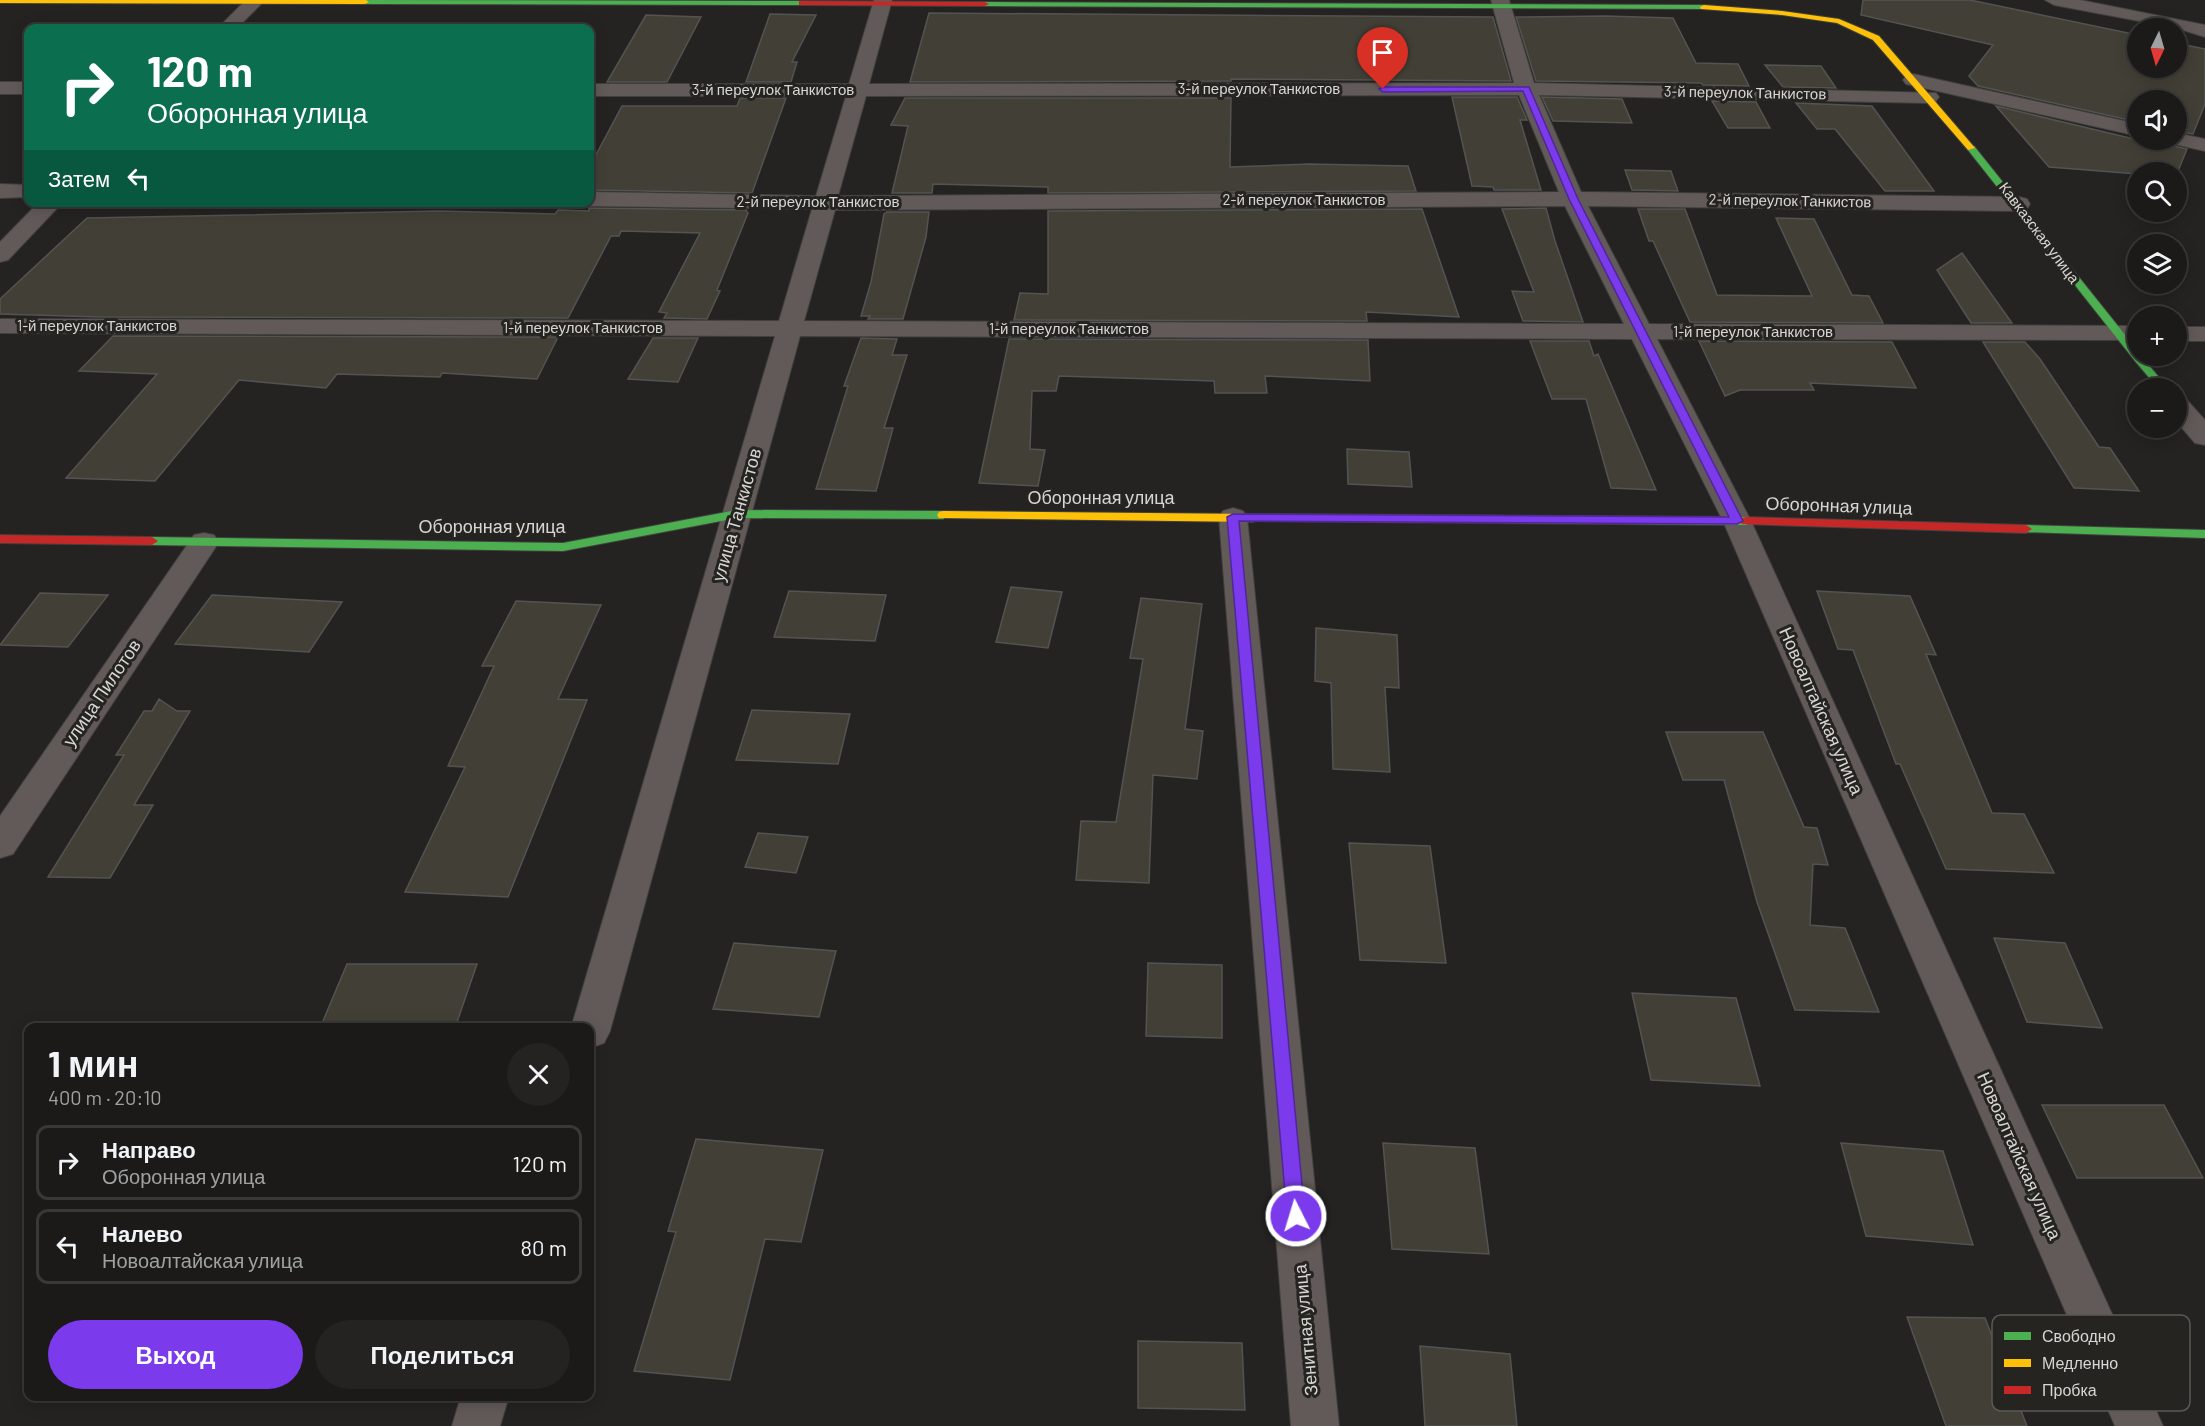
<!DOCTYPE html>
<html lang="ru">
<head>
<meta charset="utf-8">
<style>
  body { margin:0; font-family:Barlow,sans-serif; background:#242322; color:#f1f3f6; height:100vh; display:flex; flex-direction:column; font-size:22px; white-space:nowrap }
  * { box-sizing:border-box; margin:0 }
  p { font-size:20px; color:#a0a1a2 }
  .icon { flex:none; width:33px; height:33px; fill:none; stroke:currentColor; stroke-width:2; stroke-linecap:round; stroke-linejoin:round }
  .map { position:relative; flex:1; overflow:hidden }
  .sheet { position:absolute; left:24px; top:1023px; width:570px; height:378px; display:flex; flex-direction:column; background:#1b1a19; border-radius:12px; box-shadow:0 3px 15px #0003,0 0 0 2px #393838 }
  .sheet>* { flex:none }
  .top-card { position:absolute; left:24px; top:24px; width:570px; height:183px; border-radius:12px; box-shadow:0 3px 15px #0003,0 0 0 2px #393838; background:#0b6e4f; color:#fff; overflow:hidden }
  .needle { width:39px; rotate:185deg }
  .fabs { position:absolute; left:2127px; top:18px; display:grid; gap:12px }
  .fabs a { display:grid; place-items:center; width:60px; height:60px; border-radius:50%; background:#1b1a19; box-shadow:0 3px 15px #0003,0 0 0 2px #393838; font-size:30px }
  .pin { position:absolute; display:grid; place-items:center; width:51px; height:51px; color:#fff; margin:-62px -26px; border-radius:50% 50% 50% 0; rotate:-45deg; box-shadow:0 0 6px #0007 }
  .pin .icon { rotate:45deg }
  .me { position:absolute; width:66px; margin:-33px; rotate:355deg; stroke-linejoin:round; filter:drop-shadow(0 0 4px #0008) }
  .turn { display:flex; align-items:center; gap:21px; height:126px; padding:0 24px; font-size:27px }
  .turn .icon { width:78px; height:78px; stroke-width:2.5 }
  .turn b { display:block; font-size:42px; line-height:51px }
  .then { display:flex; align-items:center; height:57px; padding:0 24px; background:#0003; gap:12px; font-size:22px }
  .round { display:grid; place-items:center; flex:none; width:63px; height:63px; border-radius:32px; background:#242322 }
  .summary { display:flex; align-items:center; justify-content:space-between; height:102px; padding:0 24px }
  h1 { font-size:36px; font-weight:700; line-height:45px }
  .cta { display:flex; gap:12px; margin-top:auto; padding:12px 24px }
  .cta a { flex:1; height:69px; border-radius:36px; background:#7c3aed; color:#fff; font-size:24px; font-weight:700; line-height:69px; text-align:center }
  .cta a+a { background:#242322; color:#f1f3f6 }
  ul { padding:0; list-style:none }
  li { display:flex; align-items:center; gap:18px; height:75px; margin:0 12px 9px; padding:0 12px; border:3px solid #393838; border-radius:12px }
  li div { flex:1 }
  li b { display:block; font-size:22px }
  li em { font-style:normal }
  .map>svg:first-child { display:block }
  .building { fill:#424036; stroke:#535351; stroke-width:1.5 }
  .lines { fill:none; stroke-linecap:round; stroke-linejoin:round }
  .street-casing { stroke:#40403e; stroke-width:2 }
  .fast-casing { stroke:#40403e; stroke-width:2 }
  .slow-casing { stroke:#40403e; stroke-width:2 }
  .jam-casing { stroke:#40403e; stroke-width:2 }
  .street { fill:#625a58; fill-rule:evenodd }
  .fast { fill:#4caf50; fill-rule:evenodd }
  .slow { fill:#ffc107; fill-rule:evenodd }
  .jam { fill:#c62828; fill-rule:evenodd }
  .route { fill:#7c3aed; stroke:#51269a; stroke-width:1.5 }
  .labels { text-anchor:middle; stroke-width:6; stroke-linejoin:round; paint-order:stroke }
  .far-street-label { font-size:15px; fill:#d7d6d4; stroke:#252420 }
  .street-label { font-size:18px; fill:#d7d6d4; stroke:#252420 }
  .key { fill:#252420; stroke:#5a5956; stroke-width:1.5 }
  .key-label { font-size:16px; fill:#d7d6d4 }
</style>
</head>
<body>
<div class="map">
<svg width="2205" height="1426" viewBox="0 0 2205 1426">
  <rect width="100%" height="100%" fill="#242321"/>
  <!-- building -->
  <path class="building" d="M 1863,0 L 1970,0 L 2138,35 L 2138,68 L 2176,68 L 2176,43 L 2205,49 L 2205,104 L 2193,134 L 2176,131 L 2176,100 L 2138,100 L 2138,122 L 1978,86 L 1969,76 L 1993,45 L 1861,15 Z
    M 929,13 L 1493,17 L 1511,81 L 1231,79 L 1231,81 L 910,82 Z
    M 770,14 L 816,15 L 792,62 L 797,62 L 791,82 L 746,82 Z
    M 646,15 L 701,17 L 667,82 L 607,82 Z
    M 1606,16 L 1673,18 L 1696,63 L 1738,64 L 1749,86 L 1703,85 L 1701,83 L 1536,81 L 1516,17 Z
    M 1765,65 L 1821,66 L 1836,88 L 1783,87 Z
    M 1452,97 L 1517,97 L 1527,120 L 1520,120 L 1541,190 L 1494,190 L 1493,187 L 1472,186 Z
    M 1542,97 L 1622,99 L 1632,123 L 1553,121 Z
    M 740,98 L 786,98 L 752,193 L 590,190 L 590,166 L 622,106 L 737,106 Z
    M 905,98 L 1231,98 L 1230,167 L 1309,164 L 1408,166 L 1416,191 L 1048,193 L 1048,187 L 933,184 L 932,193 L 892,193 L 908,126 L 891,125 Z
    M 1712,101 L 1756,102 L 1770,128 L 1728,128 Z
    M 1796,103 L 1872,106 L 1934,191 L 1885,191 L 1835,129 L 1817,129 Z
    M 1996,106 L 2138,140 L 2164,140 L 2169,145 L 2187,149 L 2176,176 L 2176,172 L 2138,174 L 2049,167 Z
    M 1625,170 L 1671,171 L 1678,191 L 1632,190 Z
    M 589,208 L 746,210 L 748,213 L 717,290 L 720,291 L 707,319 L 664,318 L 667,313 L 659,312 L 700,233 L 621,231 L 619,236 L 611,236 L 568,318 L 99,317 L 0,314 L 0,299 L 87,218 L 439,211 L 555,214 L 558,210 L 589,211 Z
    M 1546,208 L 1555,241 L 1583,322 L 1523,321 L 1512,291 L 1534,292 L 1502,209 Z
    M 1422,209 L 1459,317 L 1366,312 L 1367,321 L 1014,320 L 1020,293 L 1048,294 L 1048,211 Z
    M 1638,209 L 1685,209 L 1717,295 L 1812,296 L 1776,218 L 1814,219 L 1852,295 L 1869,296 L 1883,323 L 1690,322 L 1653,241 L 1649,241 Z
    M 887,212 L 929,212 L 926,237 L 903,319 L 868,319 L 870,316 L 861,316 L 871,282 L 884,214 Z
    M 1962,253 L 2012,323 L 1971,323 L 1937,270 Z
    M 113,336 L 558,337 L 537,379 L 442,373 L 440,377 L 337,374 L 326,388 L 239,380 L 155,481 L 66,478 L 157,374 L 79,371 Z
    M 653,338 L 698,338 L 678,382 L 628,379 Z
    M 861,338 L 897,339 L 892,355 L 907,355 L 884,428 L 893,428 L 876,491 L 816,489 L 848,386 L 844,386 Z
    M 1009,339 L 1368,340 L 1370,381 L 1265,376 L 1267,393 L 1215,393 L 1214,381 L 1059,376 L 1056,391 L 1032,391 L 1030,449 L 1045,450 L 1038,486 L 979,483 Z
    M 1530,341 L 1589,341 L 1594,356 L 1598,354 L 1656,490 L 1611,488 L 1586,399 L 1552,399 Z
    M 1699,341 L 1892,342 L 1916,388 L 1810,383 L 1814,390 L 1740,390 L 1725,396 Z
    M 1983,342 L 2025,342 L 2040,359 L 2099,447 L 2110,448 L 2139,491 L 2074,488 Z
    M 1347,449 L 1409,452 L 1412,487 L 1348,484 Z
    M 1011,587 L 1062,592 L 1048,648 L 996,642 Z
    M 789,591 L 886,595 L 875,641 L 774,637 Z
    M 1817,591 L 1910,596 L 1936,655 L 1926,654 L 1992,813 L 2024,814 L 2054,873 L 1946,869 L 1900,764 L 1896,764 L 1853,650 L 1838,649 Z
    M 40,593 L 108,595 L 68,647 L 0,645 Z
    M 212,595 L 342,602 L 309,652 L 175,644 Z
    M 1141,598 L 1202,604 L 1185,729 L 1203,731 L 1197,779 L 1153,775 L 1149,883 L 1076,880 L 1081,821 L 1116,822 L 1143,659 L 1130,658 Z
    M 516,601 L 601,605 L 558,699 L 587,700 L 508,897 L 405,892 L 465,767 L 448,766 L 494,666 L 482,666 Z
    M 1316,628 L 1397,635 L 1399,688 L 1385,687 L 1390,772 L 1333,769 L 1331,683 L 1315,681 Z
    M 159,699 L 177,711 L 190,711 L 134,805 L 153,805 L 110,878 L 48,877 L 124,755 L 116,755 L 144,711 L 152,711 Z
    M 752,710 L 850,714 L 838,764 L 736,760 Z
    M 1666,732 L 1763,732 L 1804,827 L 1817,828 L 1828,865 L 1813,864 L 1810,925 L 1845,928 L 1879,1012 L 1795,1010 L 1757,902 L 1724,780 L 1683,780 Z
    M 758,833 L 808,837 L 796,873 L 745,867 Z
    M 1349,843 L 1430,846 L 1446,963 L 1360,960 Z
    M 1994,938 L 2065,943 L 2102,1028 L 2027,1022 Z
    M 734,943 L 836,951 L 819,1017 L 713,1009 Z
    M 1148,963 L 1222,965 L 1222,1038 L 1146,1036 Z
    M 347,964 L 477,964 L 455,1028 L 320,1028 Z
    M 1632,993 L 1736,998 L 1760,1086 L 1651,1080 Z
    M 2042,1105 L 2164,1105 L 2203,1178 L 2077,1178 Z
    M 696,1139 L 823,1150 L 801,1242 L 765,1239 L 730,1380 L 634,1371 L 676,1232 L 668,1231 Z
    M 1383,1143 L 1475,1148 L 1489,1254 L 1392,1249 Z
    M 1841,1143 L 1943,1151 L 1973,1245 L 1866,1236 Z
    M 1907,1317 L 1985,1318 L 2027,1426 L 1946,1426 Z
    M 1138,1341 L 1242,1343 L 1245,1410 L 1138,1408 Z
    M 1420,1346 L 1510,1354 L 1517,1426 L 1425,1426 Z"/>
  <g class="lines">
    <defs>
      <path id="street" d="M 246,0 L 265,0 L 237,28 L 218,28 Z
        M 874,0 L 892,0 L 869,84 L 1514,83 L 1491,0 L 1509,0 L 1534,83 L 1936,93 L 1939,97 L 1936,101 L 1929,103 L 1539,95 L 1581,192 L 2019,197 L 2027,199 L 2030,204 L 2027,209 L 2019,211 L 1588,206 L 1649,324 L 2138,326 L 2138,340 L 1657,339 L 1751,521 L 2163,1426 L 2115,1426 L 1723,521 L 1632,339 L 800,336 L 610,1031 L 604,1043 L 590,1048 L 590,1028 L 571,1028 L 775,336 L 0,333 L 0,319 L 779,321 L 812,209 L 590,206 L 581,202 L 590,202 L 590,192 L 816,196 L 846,96 L 590,96 L 590,84 L 849,84 ZM 1519,95 L 1559,192 L 838,196 L 866,96 ZM 1565,206 L 1624,324 L 804,321 L 835,210 Z
        M 2045,0 L 2080,0 L 2205,25 L 2205,37 L 2176,28 L 2054,5 Z
        M 1913,74 L 2138,124 L 2138,136 L 1906,84 L 1903,80 L 1906,76 Z
        M 0,82 L 28,82 L 28,94 L 0,94 Z
        M 2176,133 L 2205,139 L 2205,151 L 2169,143 L 2166,140 L 2176,140 Z
        M 0,184 L 28,185 L 28,197 L 0,198 Z
        M 39,202 L 63,202 L 8,260 L 0,262 L 0,242 Z
        M 2176,327 L 2205,327 L 2205,341 L 2176,341 Z
        M 2176,396 L 2185,398 L 2205,420 L 2205,445 L 2195,443 L 2176,421 Z
        M 1233,508 L 1243,511 L 1247,517 L 1339,1426 L 1291,1426 L 1219,517 L 1223,511 Z
        M 204,533 L 214,535 L 219,542 L 13,854 L 0,858 L 0,816 L 194,535 Z
        M 461,1396 L 509,1396 L 500,1426 L 452,1426 Z"/>
      <path id="fast" d="M 364,0 L 802,1 L 806,3 L 802,5 L 365,4 L 361,2 Z
        M 982,2 L 1704,5 L 1708,7 L 1704,9 L 985,6 L 982,6 Z
        M 1968,146 L 1974,146 L 2138,351 L 2138,356 L 2141,356 L 2168,388 L 2158,388 L 2135,361 L 1968,150 Z
        M 737,510 L 943,511 L 949,515 L 943,519 L 737,518 L 563,551 L 152,545 L 146,541 L 152,537 L 563,543 Z
        M 1253,514 L 1746,517 L 1752,521 L 1746,525 L 1249,521 L 1247,518 Z
        M 2026,525 L 2205,530 L 2205,538 L 2022,532 L 2020,529 L 2022,526 Z"/>
      <path id="slow" d="M 0,0 L 366,0 L 369,2 L 365,4 L 0,3 Z
        M 1704,5 L 1782,11 L 1839,19 L 1879,36 L 1975,148 L 1968,150 L 1873,40 L 1837,23 L 1782,15 L 1701,9 L 1700,7 Z
        M 943,511 L 1253,514 L 1259,518 L 1253,522 L 939,518 L 937,515 L 939,512 Z"/>
      <path id="jam" d="M 802,1 L 985,2 L 989,4 L 985,6 L 799,5 L 799,1 Z
        M 1746,517 L 2026,525 L 2032,529 L 2026,533 L 1742,524 L 1740,521 L 1742,518 Z
        M 0,535 L 152,537 L 158,541 L 152,545 L 0,543 Z"/>
    </defs>
    <!-- street casing -->
    <use href="#street" class="street-casing"/>
    <!-- fast casing -->
    <use href="#fast" class="fast-casing"/>
    <!-- slow casing -->
    <use href="#slow" class="slow-casing"/>
    <!-- jam casing -->
    <use href="#jam" class="jam-casing"/>
    <!-- street -->
    <use href="#street" class="street"/>
    <!-- fast -->
    <use href="#fast" class="fast"/>
    <!-- slow -->
    <use href="#slow" class="slow"/>
    <!-- jam -->
    <use href="#jam" class="jam"/>
  </g>
  <!-- route -->
  <path class="route" d="M 1529,87 L 1578,199 L 1743,521 L 1737,524 L 1239,521 L 1305,1216 L 1303,1222 L 1296,1225 L 1290,1222 L 1287,1216 L 1227,517 L 1233,514 L 1729,517 L 1569,199 L 1523,91 L 1383,92 L 1379,89 L 1383,87 Z"/>
  <g class="labels">
    <!-- far-street labels -->
    <g class="far-street-label">
      <text x="1259" y="94">3-й переулок Танкистов</text>
      <text x="773" y="95">3-й переулок Танкистов</text>
      <text transform="translate(1745 93) rotate(1)" y="5">3-й переулок Танкистов</text>
      <text x="1304" y="205">2-й переулок Танкистов</text>
      <text transform="translate(1790 201) rotate(1)" y="5">2-й переулок Танкистов</text>
      <text x="818" y="207">2-й переулок Танкистов</text>
      <text transform="translate(2039 233) rotate(53)" y="5">Кавказская улица</text>
      <text x="97" y="331">1-й переулок Танкистов</text>
      <text x="583" y="333">1-й переулок Танкистов</text>
      <text x="1069" y="334">1-й переулок Танкистов</text>
      <text x="1753" y="337">1-й переулок Танкистов</text>
    </g>
    <!-- street labels -->
    <g class="street-label">
      <text x="1101" y="504">Оборонная улица</text>
      <text transform="translate(1839 506) rotate(2)" y="6">Оборонная улица</text>
      <text transform="translate(737 515) rotate(-74)" y="6">улица Танкистов</text>
      <text x="492" y="533">Оборонная улица</text>
      <text transform="translate(102 693) rotate(-56)" y="6">улица Пилотов</text>
      <text transform="translate(1821 711) rotate(66)" y="6">Новоалтайская улица</text>
      <text transform="translate(2019 1156) rotate(66)" y="6">Новоалтайская улица</text>
      <text transform="translate(1306 1330) rotate(-95)" y="6">Зенитная улица</text>
    </g>
  </g>
  <!-- legend -->
  <rect x="1992" y="1315" width="198" height="96" rx="9" class="key"/>
  <rect x="2004" y="1332" width="27" height="8" fill="#4caf50"/>
  <rect x="2004" y="1359" width="27" height="8" fill="#ffc107"/>
  <rect x="2004" y="1386" width="27" height="8" fill="#c62828"/>
  <g class="key-label">
    <text x="2042" y="1342">Свободно</text>
    <text x="2042" y="1369">Медленно</text>
    <text x="2042" y="1396">Пробка</text>
  </g>
</svg>
<div class="fabs">
<a><svg class="needle" viewBox="-14 -14 28 28"><path d="M0-13l5 13h-10z" fill="#e53935"/><path d="M0 13l5-13h-10z" fill="#a0a1a2"/></svg></a>
<a><svg class="icon" aria-label="sound" viewBox="0 0 24 24"><path d="M4 9h4l5-4v14l-5-4H4zM17 9q2 3 0 6"/></svg></a>
<a><svg class="icon" aria-label="search" viewBox="0 0 24 24"><circle cx="10" cy="10" r="6"/><path d="M15 15l6 6"/></svg></a>
<a><svg class="icon" aria-label="layers" viewBox="0 0 24 24"><path d="M12 4l9 5-9 5-9-5zM3 14l9 5 9-5"/></svg></a>
<a>+</a>
<a>−</a>
</div>
<div class="pin" style="left:1383px;top:89px;background:#d93025"><svg class="icon" aria-label="arrive" viewBox="0 0 24 24"><path d="M6 21V4h12l-3 4 3 4H6"/></svg></div>
<svg class="me" style="left:1296px;top:1216px" viewBox="-20 -20 40 40"><circle r="17" fill="#7c3aed" stroke="#fff" stroke-width="3"/><path d="M0-11L8 9 0 5-8 9z" fill="#fff"/></svg>
<div class="top-card">
<div class="turn"><svg class="icon" aria-label="right" viewBox="0 0 24 24"><path d="M7 20v-9h11M14 6l5 5-5 5"/></svg><div><b>120 m</b>Оборонная улица</div></div>
<div class="then">Затем<svg class="icon" aria-label="left" viewBox="0 0 24 24"><path d="M17 20v-9H6M10 6l-5 5 5 5"/></svg></div>
</div>
<section class="sheet">
<div class="summary"><div><h1>1 мин</h1><p>400 m · 20:10</p></div><a class="round"><svg class="icon" aria-label="close" viewBox="0 0 24 24"><path d="M6 6l12 12M18 6L6 18"/></svg></a></div>
<ul>
<li><svg class="icon" aria-label="right" viewBox="0 0 24 24"><path d="M7 20v-9h11M14 6l5 5-5 5"/></svg><div><b>Направо</b><p>Оборонная улица</p></div><em>120 m</em></li>
<li><svg class="icon" aria-label="left" viewBox="0 0 24 24"><path d="M17 20v-9H6M10 6l-5 5 5 5"/></svg><div><b>Налево</b><p>Новоалтайская улица</p></div><em>80 m</em></li>
</ul>
<div class="cta"><a>Выход</a><a>Поделиться</a></div>
</section>
</div>
</body>
</html>
